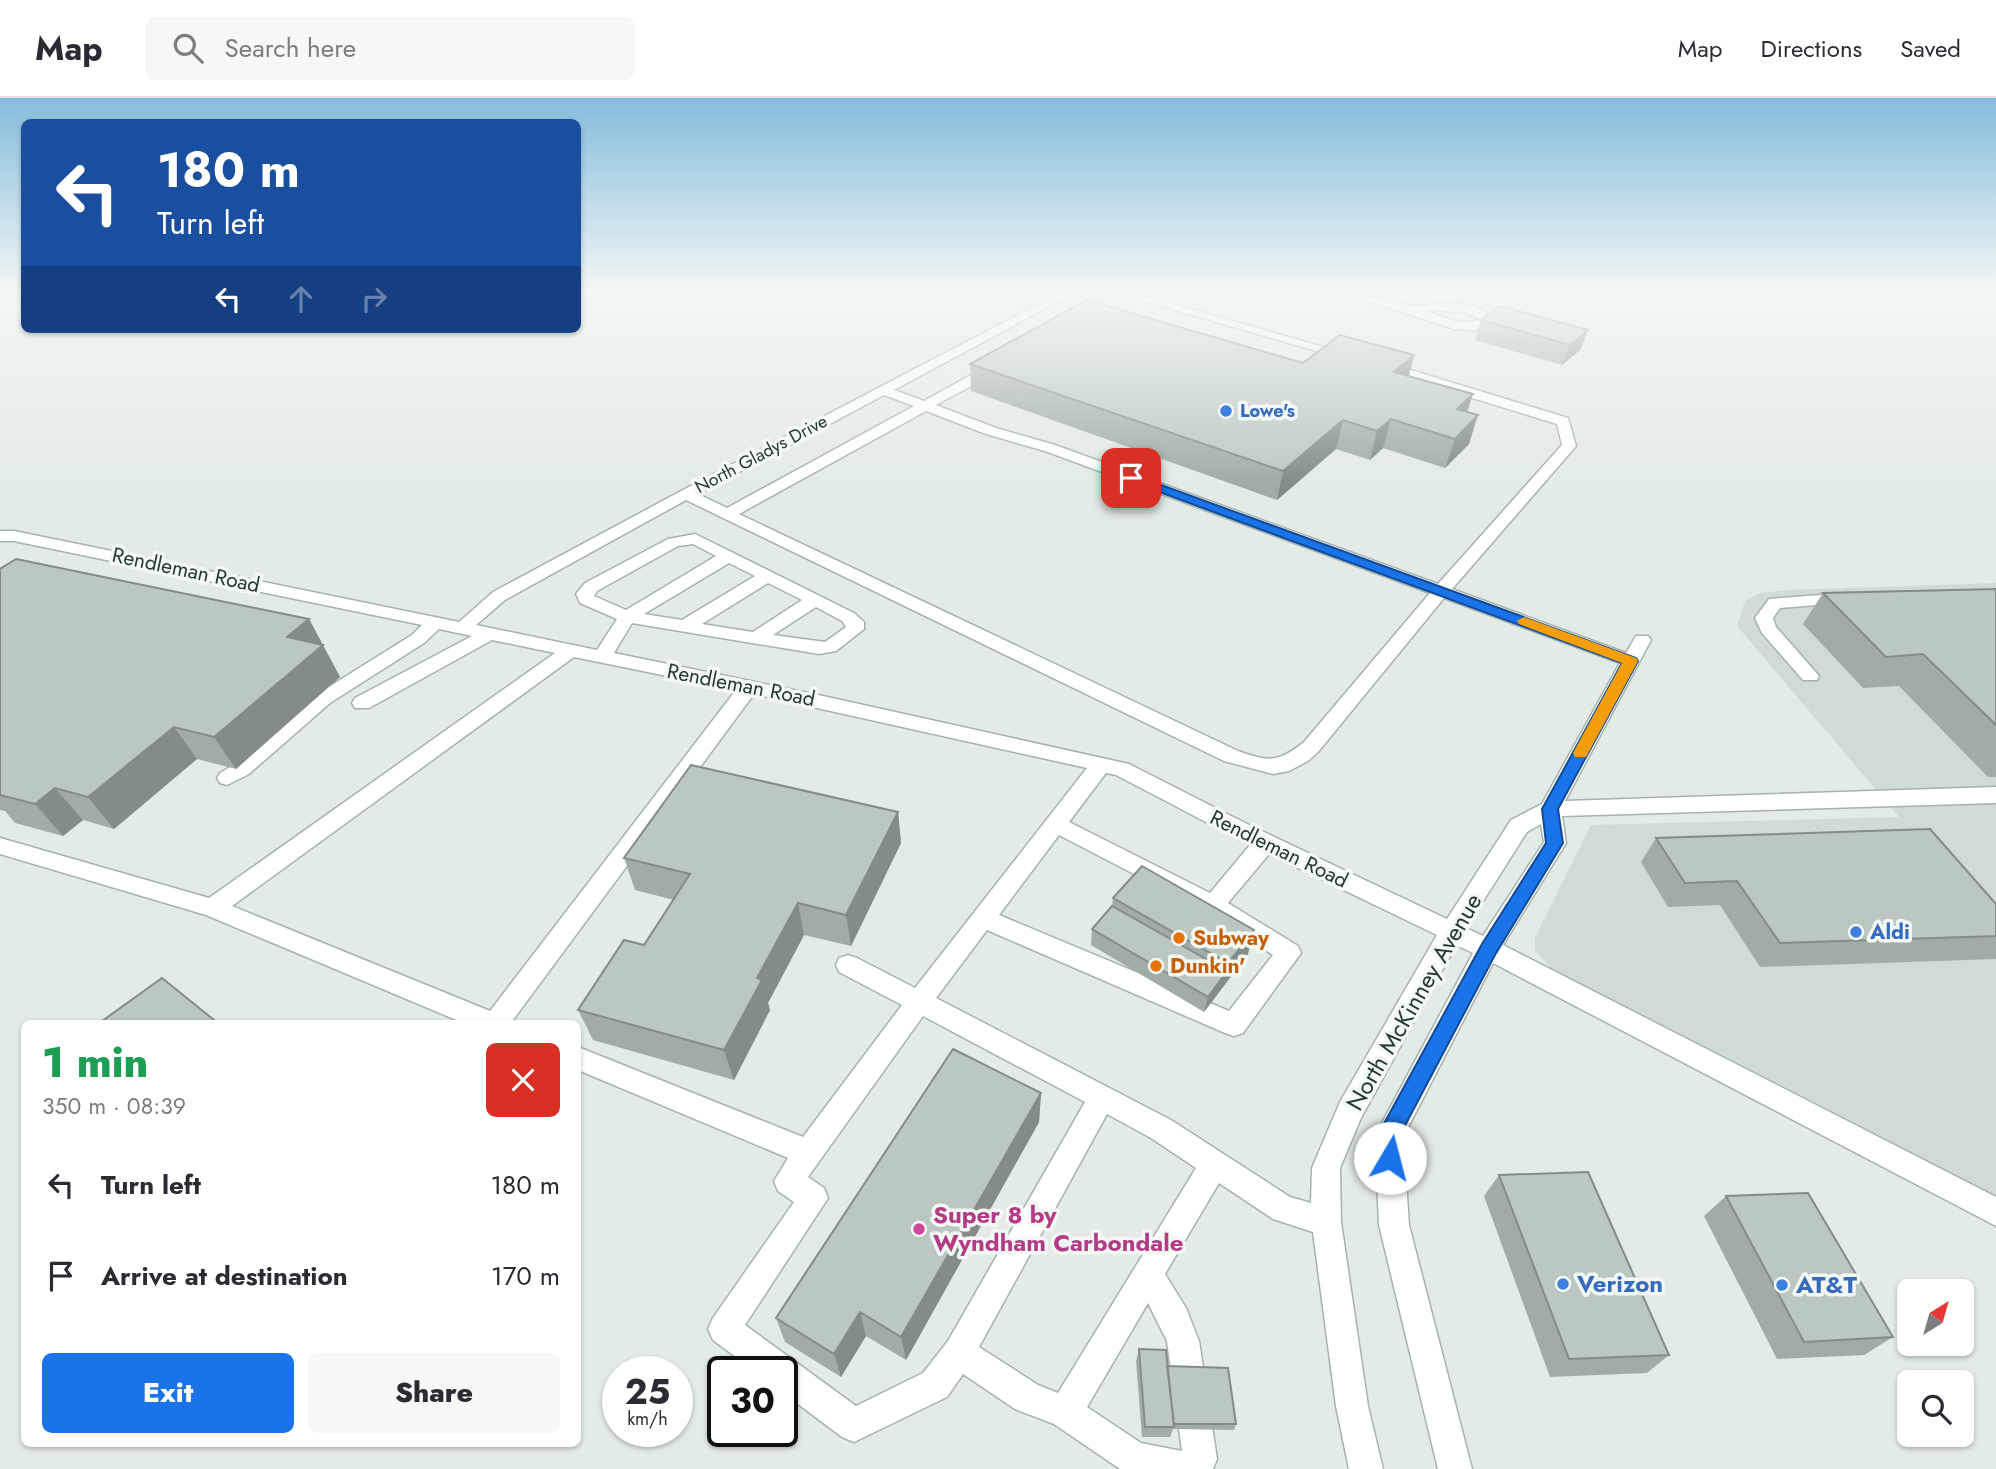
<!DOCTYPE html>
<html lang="en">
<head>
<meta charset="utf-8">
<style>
  body { margin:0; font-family:Jost,sans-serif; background:#f7f7f7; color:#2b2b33; height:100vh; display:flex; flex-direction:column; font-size:26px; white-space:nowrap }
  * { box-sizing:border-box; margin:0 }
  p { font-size:23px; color:#7c7c81 }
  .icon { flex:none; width:38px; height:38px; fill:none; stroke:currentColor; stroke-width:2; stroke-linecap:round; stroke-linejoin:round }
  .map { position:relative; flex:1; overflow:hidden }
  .panel { position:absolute; left:21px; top:922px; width:560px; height:427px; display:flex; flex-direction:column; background:#fff; border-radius:10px; box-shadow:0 2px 5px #0004 }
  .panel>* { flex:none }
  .top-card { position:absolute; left:21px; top:21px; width:560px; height:214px; border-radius:10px; box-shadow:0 2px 5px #0004; background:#1a4fa0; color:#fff; overflow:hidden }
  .needle { width:46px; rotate:37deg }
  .fabs { position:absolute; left:1897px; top:1181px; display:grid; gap:14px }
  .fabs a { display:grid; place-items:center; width:77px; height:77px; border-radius:10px; background:#fff; box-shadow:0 2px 5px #0004; font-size:35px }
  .speed { position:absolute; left:602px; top:1258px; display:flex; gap:14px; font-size:35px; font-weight:700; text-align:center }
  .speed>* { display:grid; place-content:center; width:91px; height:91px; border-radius:50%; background:#fff; box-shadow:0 2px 5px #0004; line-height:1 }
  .speed small { font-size:18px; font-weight:400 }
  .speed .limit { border:4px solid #111; border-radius:10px; background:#fff; color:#111 }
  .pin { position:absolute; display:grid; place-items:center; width:60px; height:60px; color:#fff; margin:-30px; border-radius:14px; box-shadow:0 4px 10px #0006 }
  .me { position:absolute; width:77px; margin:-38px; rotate:8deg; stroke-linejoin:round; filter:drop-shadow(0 0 5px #0008) }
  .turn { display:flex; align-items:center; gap:24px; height:147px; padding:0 21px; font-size:32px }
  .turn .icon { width:91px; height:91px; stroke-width:2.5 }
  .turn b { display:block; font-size:49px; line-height:60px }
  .lanes { display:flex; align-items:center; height:66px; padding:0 21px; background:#0003; justify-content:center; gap:35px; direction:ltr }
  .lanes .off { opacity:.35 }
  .round { display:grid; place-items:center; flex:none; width:74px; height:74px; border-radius:10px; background:#f7f7f7 }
  .headline { display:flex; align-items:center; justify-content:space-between; height:119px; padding:0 21px }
  h1 { font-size:42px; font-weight:800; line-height:52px; color:#1e9e55 }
  .primary-button { display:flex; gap:14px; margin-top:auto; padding:14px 21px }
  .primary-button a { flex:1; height:80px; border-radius:10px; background:#1a73e8; color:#fff; font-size:28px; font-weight:800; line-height:80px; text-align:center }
  .primary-button a+a { background:#f7f7f7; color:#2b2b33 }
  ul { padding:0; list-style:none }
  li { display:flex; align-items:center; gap:21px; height:91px; padding:0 21px }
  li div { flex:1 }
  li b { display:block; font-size:26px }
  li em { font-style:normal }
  header { display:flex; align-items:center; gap:42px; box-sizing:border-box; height:98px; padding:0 35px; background:#fff; border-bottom:2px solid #e1e1e2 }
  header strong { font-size:33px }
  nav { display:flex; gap:38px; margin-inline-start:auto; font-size:24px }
  .search { width:490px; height:63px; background:#f7f7f7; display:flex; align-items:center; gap:18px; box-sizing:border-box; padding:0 24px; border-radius:10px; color:#7c7c81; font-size:26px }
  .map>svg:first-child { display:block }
  .built { fill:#d1dbd5 }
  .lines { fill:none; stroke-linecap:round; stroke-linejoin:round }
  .minor-casing { stroke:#a6b2ac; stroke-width:3 }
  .minor { fill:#fff; fill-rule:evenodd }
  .wall { fill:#a1aca7 }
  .shaded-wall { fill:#838c88 }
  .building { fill:#bbc8c2; stroke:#838c88; stroke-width:2 }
  .route { fill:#1a73e8; stroke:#114b97; stroke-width:2 }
  .slow { fill:#f59e0b }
  .shop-dot { fill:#3f7fe0; stroke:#f3f8f5; stroke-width:2.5 }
  .food-dot { fill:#e8710a; stroke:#f3f8f5; stroke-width:2.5 }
  .hotel-dot { fill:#d1479c; stroke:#f3f8f5; stroke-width:2.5 }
  .labels { text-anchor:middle; stroke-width:7; stroke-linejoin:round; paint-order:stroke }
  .far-shop-label { font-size:18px; font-weight:bold; fill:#366cbe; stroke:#f3f8f5; text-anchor:start }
  .far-street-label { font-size:18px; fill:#243a31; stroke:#f3f8f5 }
  .street-label { font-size:21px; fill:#243a31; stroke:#f3f8f5 }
  .shop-label { font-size:21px; font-weight:bold; fill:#366cbe; stroke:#f3f8f5; text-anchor:start }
  .food-label { font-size:21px; font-weight:bold; fill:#c56008; stroke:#f3f8f5; text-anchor:start }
  .near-street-label { font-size:24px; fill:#243a31; stroke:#f3f8f5 }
  .near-hotel-label { font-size:24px; font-weight:bold; fill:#b23c85; stroke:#f3f8f5; text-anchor:start }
  .near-shop-label { font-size:24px; font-weight:bold; fill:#366cbe; stroke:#f3f8f5; text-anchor:start }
</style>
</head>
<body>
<header>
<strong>Map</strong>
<div class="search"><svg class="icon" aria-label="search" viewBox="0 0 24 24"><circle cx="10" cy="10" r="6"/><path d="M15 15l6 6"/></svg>Search here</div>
<nav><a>Map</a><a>Directions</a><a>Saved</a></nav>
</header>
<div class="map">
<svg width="1996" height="1371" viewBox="0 0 1996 1371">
  <rect width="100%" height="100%" fill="#e3ebe6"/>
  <!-- built -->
  <path class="built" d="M 1996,485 L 1996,1098 L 1551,870 L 1535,852 L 1535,840 L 1591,727 L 1899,719 L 1737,528 L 1745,503 L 1760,495 L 1786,492 Z"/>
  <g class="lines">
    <defs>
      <path id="minor" d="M 1060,195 L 1074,195 L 894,292 L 924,303 L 989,267 L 999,267 L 999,273 L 936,307 L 996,330 L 1055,347 L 1438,486 L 1562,347 L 1557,326 L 1378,271 L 1378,265 L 1388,265 L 1568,320 L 1576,348 L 1452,491 L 1626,555 L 1636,538 L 1648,538 L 1651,542 L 1565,703 L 1996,689 L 1996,705 L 1562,718 L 1566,745 L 1503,847 L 1996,1099 L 1996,1128 L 1493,865 L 1403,1039 L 1409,1127 L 1472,1371 L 1438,1371 L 1379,1127 L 1375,1038 L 1473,855 L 1456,847 L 1361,1020 L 1340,1070 L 1341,1124 L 1368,1308 L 1383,1371 L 1349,1371 L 1336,1308 L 1313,1134 L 1273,1121 L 1219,1085 L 1165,1176 L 1186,1210 L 1199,1243 L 1217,1361 L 1213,1371 L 1120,1371 L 1054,1326 L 1015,1311 L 963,1276 L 947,1299 L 854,1344 L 842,1339 L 782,1294 L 782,1274 L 756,1274 L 713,1242 L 708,1231 L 713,1220 L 794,1104 L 778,1093 L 774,1083 L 788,1060 L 578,972 L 578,949 L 803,1039 L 902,907 L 839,874 L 836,867 L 839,860 L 848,857 L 857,860 L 915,890 L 1087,670 L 754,596 L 510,926 L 466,926 L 206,817 L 0,756 L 0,740 L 209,800 L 555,555 L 492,542 L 369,610 L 355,610 L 352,605 L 355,600 L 472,538 L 439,531 L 424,545 L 330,605 L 249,676 L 227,687 L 220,685 L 217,680 L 220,675 L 235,666 L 316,597 L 412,537 L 422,527 L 14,443 L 0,443 L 0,433 L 14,433 L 459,524 L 493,494 L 681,393 ZM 884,297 L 914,308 L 727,410 L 698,396 ZM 926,313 L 986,336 L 1045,353 L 1430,495 L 1304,644 C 1278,665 1269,664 1238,653 L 739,416 ZM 686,402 L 1224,663 L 1273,676 L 1289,673 L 1308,663 L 1318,654 L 1444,500 L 1620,565 L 1542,706 L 1511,722 L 1447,821 L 1245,725 L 1129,666 L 823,598 L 614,555 L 632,525 L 819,556 L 836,553 L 864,531 L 864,524 L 854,515 L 695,436 L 668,441 L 585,485 L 576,496 L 580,505 L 617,521 L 597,552 L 476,527 L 505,502 ZM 693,446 L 716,458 L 626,512 L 594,498 L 597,493 L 678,448 ZM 729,465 L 755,478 L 682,522 L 644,516 ZM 768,485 L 802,502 L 753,534 L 702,526 ZM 816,509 L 842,523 L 846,529 L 825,544 L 773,537 ZM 574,559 L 736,592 L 490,913 L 232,808 ZM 1106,675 L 1116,677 L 1250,747 L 1210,795 L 1069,724 ZM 1541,726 L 1544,744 L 1483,838 L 1466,830 L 1527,734 ZM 1059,737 L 1205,813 L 1273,857 L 1229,913 L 999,817 ZM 1269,756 L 1437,837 L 1340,1004 L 1312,1070 L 1311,1105 L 1290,1099 L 1171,1022 L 936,900 L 987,832 L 1225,935 L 1234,938 L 1243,935 L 1301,855 L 1298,848 L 1228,805 ZM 923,918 L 1085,1004 L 948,1243 L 923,1275 L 856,1308 L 745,1227 L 828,1100 L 824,1090 L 808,1079 ZM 1107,1016 L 1151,1040 L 1196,1070 L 1058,1295 L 1038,1287 L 979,1249 ZM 1148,1205 L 1167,1243 L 1182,1353 L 1141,1345 L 1087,1309 Z
        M 1116,195 L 1134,195 L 1355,258 L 1354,261 L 1344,261 Z
        M 1343,195 C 1366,194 1385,204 1407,207 C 1435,211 1471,194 1494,222 L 1475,232 L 1454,231 ZM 1425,212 L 1463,214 L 1480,221 C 1462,229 1442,219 1425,212 Z
        M 1847,495 L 1856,500 L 1853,504 L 1780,510 L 1773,520 L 1776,529 L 1819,578 L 1817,582 L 1803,582 L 1762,535 L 1755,520 L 1769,501 Z"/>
    </defs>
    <!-- minor casing -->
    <use href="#minor" class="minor-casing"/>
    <!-- minor -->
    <use href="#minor" class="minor"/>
  </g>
  <!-- wall -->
  <path class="wall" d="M 1481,222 L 1588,232 L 1580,252 L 1562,267 L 1475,242 Z
    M 1414,257 L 1409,278 L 1467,314 L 1469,346 L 1445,370 L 1383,350 L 1370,362 L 1336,351 L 1277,402 L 971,293 L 970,266 L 1303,265 Z
    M 0,471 L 309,521 L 340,579 L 236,671 L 197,661 L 114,731 L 83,722 L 63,738 L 15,725 L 5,713 L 0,712 Z
    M 1996,491 L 1996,679 L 1988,679 L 1899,588 L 1863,590 L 1803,526 L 1823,495 Z
    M 898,714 L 901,745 L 851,848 L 804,837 L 768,905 L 770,912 L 734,982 L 593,942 L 578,912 L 644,847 L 674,802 L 635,792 L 624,760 Z
    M 1656,740 L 1996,806 L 1996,861 L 1760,869 L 1720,807 L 1668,809 L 1641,764 Z
    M 1113,800 L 1248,856 L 1204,914 L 1091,847 L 1092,831 L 1112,808 Z
    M 1041,995 L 1039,1024 L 906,1262 L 866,1238 L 841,1279 L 785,1244 L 776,1220 Z
    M 1499,1077 L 1669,1257 L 1647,1275 L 1550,1279 L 1484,1098 Z
    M 1726,1098 L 1893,1239 L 1864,1257 L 1777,1261 L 1704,1118 Z
    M 1139,1251 L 1167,1268 L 1236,1326 L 1234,1332 L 1173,1331 L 1170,1339 L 1142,1339 L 1136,1263 Z"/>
  <!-- shaded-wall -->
  <path class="shaded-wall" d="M 1588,232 L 1580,252 L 1562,267 L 1570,247 Z
    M 1414,257 L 1407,285 L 1394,274 Z
    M 1473,296 L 1464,324 L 1448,340 L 1457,311 Z
    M 1478,317 L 1469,346 L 1445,370 L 1455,341 Z
    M 1391,321 L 1383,350 L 1370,362 L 1377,333 Z
    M 1343,322 L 1336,351 L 1277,402 L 1283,373 Z
    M 309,521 L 340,579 L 236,671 L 214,639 L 287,539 Z
    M 174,629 L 197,661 L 114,731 L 88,699 Z
    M 55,690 L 83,722 L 63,738 L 35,706 Z
    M 898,714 L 901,745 L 851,848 L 846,817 Z
    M 798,805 L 804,837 L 768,905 L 770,912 L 734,982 L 724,952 L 757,880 Z
    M 1254,832 L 1248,856 L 1204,914 L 1208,899 L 1227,873 L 1228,865 Z
    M 1041,995 L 1039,1024 L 906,1262 L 901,1239 Z
    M 860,1214 L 866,1238 L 841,1279 L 834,1256 Z"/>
  <!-- building -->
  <path class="building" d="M 1087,202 L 1303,265 L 1340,237 L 1414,257 L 1394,274 L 1473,296 L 1457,311 L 1478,317 L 1455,341 L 1391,321 L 1377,333 L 1343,322 L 1283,373 L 970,266 Z
    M 1500,208 L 1588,232 L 1570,247 L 1481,222 Z
    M 16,461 L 309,521 L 287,539 L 323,547 L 214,639 L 174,629 L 88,699 L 55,690 L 35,706 L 0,697 L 0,471 Z
    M 1996,491 L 1996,627 L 1923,556 L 1886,559 L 1823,495 Z
    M 691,667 L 898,714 L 846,817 L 798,805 L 757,880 L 762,882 L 724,952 L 578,912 L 624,842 L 644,847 L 690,776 L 624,760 Z
    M 1930,731 L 1996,806 L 1996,838 L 1780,845 L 1737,783 L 1685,785 L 1656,740 Z
    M 1142,768 L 1254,832 L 1228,865 L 1113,800 Z
    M 1112,808 L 1227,873 L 1208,899 L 1092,831 Z
    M 162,880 L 219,926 L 98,926 Z
    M 953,951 L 1041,995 L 901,1239 L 860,1214 L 834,1256 L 776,1220 Z
    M 1588,1074 L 1669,1257 L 1569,1261 L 1499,1077 Z
    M 1808,1095 L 1893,1239 L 1804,1244 L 1726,1098 Z
    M 1139,1251 L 1166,1252 L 1174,1329 L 1145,1329 Z
    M 1167,1268 L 1228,1270 L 1236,1326 L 1174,1326 Z"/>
  <!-- sky -->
  <linearGradient id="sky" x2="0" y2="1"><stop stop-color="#85bcdc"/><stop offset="0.5" stop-color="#f2f6f4"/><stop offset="1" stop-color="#f2f6f4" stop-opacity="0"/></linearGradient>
  <rect width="1996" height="387" fill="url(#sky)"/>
  <!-- route -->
  <path class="route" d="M 1131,376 L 1636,560 L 1638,563 L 1558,711 L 1563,745 L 1495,857 L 1399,1039 L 1401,1060 L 1398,1067 L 1390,1070 L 1383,1067 C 1378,1056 1376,1042 1381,1031 L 1482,846 L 1546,745 L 1542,711 L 1622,565 L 1127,382 L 1125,380 Z"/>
  <!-- slow -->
  <path class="slow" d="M 1524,519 L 1636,560 L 1638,563 L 1586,659 L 1575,659 L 1573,655 L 1622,565 L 1519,526 L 1517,523 Z"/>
  <!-- markers -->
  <g class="shop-dot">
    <circle cx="1226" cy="313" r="7"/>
    <circle cx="1856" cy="834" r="7"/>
    <circle cx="1563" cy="1186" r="7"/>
    <circle cx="1782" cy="1187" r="7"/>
  </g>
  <g class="food-dot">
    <circle cx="1179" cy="840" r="7"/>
    <circle cx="1156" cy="868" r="7"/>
  </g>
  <circle class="hotel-dot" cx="919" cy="1131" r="7"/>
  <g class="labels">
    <!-- far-shop labels -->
    <g class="far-shop-label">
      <text x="1240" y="319">Lowe's</text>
    </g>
    <!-- far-street labels -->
    <g class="far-street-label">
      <text transform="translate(761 356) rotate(-28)" y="6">North Gladys Drive</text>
    </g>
    <!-- street labels -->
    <g class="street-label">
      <text transform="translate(186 472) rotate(12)" y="7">Rendleman Road</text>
      <text transform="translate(741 587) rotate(11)" y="7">Rendleman Road</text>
      <text transform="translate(1279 751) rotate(26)" y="7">Rendleman Road</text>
    </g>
    <!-- shop labels -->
    <g class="shop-label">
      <text x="1870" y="841">Aldi</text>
    </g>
    <!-- food labels -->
    <g class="food-label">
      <text x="1193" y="847">Subway</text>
      <text x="1170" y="875">Dunkin'</text>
    </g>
    <!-- near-street labels -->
    <g class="near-street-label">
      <text transform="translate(1414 904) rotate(-60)" y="8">North McKinney Avenue</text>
    </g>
    <!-- near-hotel labels -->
    <g class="near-hotel-label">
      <text x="933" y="1125">Super 8 by<tspan x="933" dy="28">Wyndham Carbondale</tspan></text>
    </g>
    <!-- near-shop labels -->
    <g class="near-shop-label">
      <text x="1577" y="1194">Verizon</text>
      <text x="1796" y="1195">AT&amp;T</text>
    </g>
  </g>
</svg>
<div class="fabs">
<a><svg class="needle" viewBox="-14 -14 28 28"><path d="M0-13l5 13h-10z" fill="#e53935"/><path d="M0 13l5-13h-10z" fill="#7c7c81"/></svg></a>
<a><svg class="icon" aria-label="search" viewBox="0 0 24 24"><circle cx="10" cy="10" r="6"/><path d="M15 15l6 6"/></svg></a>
</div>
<div class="speed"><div>25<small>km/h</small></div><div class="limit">30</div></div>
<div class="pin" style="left:1131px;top:380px;background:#d93025"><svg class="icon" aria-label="arrive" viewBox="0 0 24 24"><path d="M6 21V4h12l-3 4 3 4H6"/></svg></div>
<svg class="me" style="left:1390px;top:1060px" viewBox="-20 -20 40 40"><circle r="19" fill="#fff"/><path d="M0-13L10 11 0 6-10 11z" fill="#1a73e8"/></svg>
<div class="top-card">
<div class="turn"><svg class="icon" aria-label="left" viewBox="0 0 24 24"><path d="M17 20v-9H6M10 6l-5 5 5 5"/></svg><div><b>180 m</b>Turn left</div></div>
<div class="lanes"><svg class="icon" aria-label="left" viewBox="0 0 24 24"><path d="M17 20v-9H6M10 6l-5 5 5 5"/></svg><svg class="icon off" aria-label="ahead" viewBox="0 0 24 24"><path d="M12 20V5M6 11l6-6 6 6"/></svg><svg class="icon off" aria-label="right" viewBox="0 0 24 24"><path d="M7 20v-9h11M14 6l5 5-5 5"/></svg></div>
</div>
<section class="panel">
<div class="headline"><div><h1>1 min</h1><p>350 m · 08:39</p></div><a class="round" style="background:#d93025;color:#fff"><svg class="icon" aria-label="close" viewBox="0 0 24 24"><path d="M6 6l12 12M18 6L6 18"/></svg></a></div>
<ul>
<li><svg class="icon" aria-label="left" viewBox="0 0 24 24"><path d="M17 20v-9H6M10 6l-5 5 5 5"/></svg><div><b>Turn left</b></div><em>180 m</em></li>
<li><svg class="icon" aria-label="arrive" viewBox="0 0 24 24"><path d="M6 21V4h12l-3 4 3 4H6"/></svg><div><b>Arrive at destination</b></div><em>170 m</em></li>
</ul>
<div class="primary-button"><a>Exit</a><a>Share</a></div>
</section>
</div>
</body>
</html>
